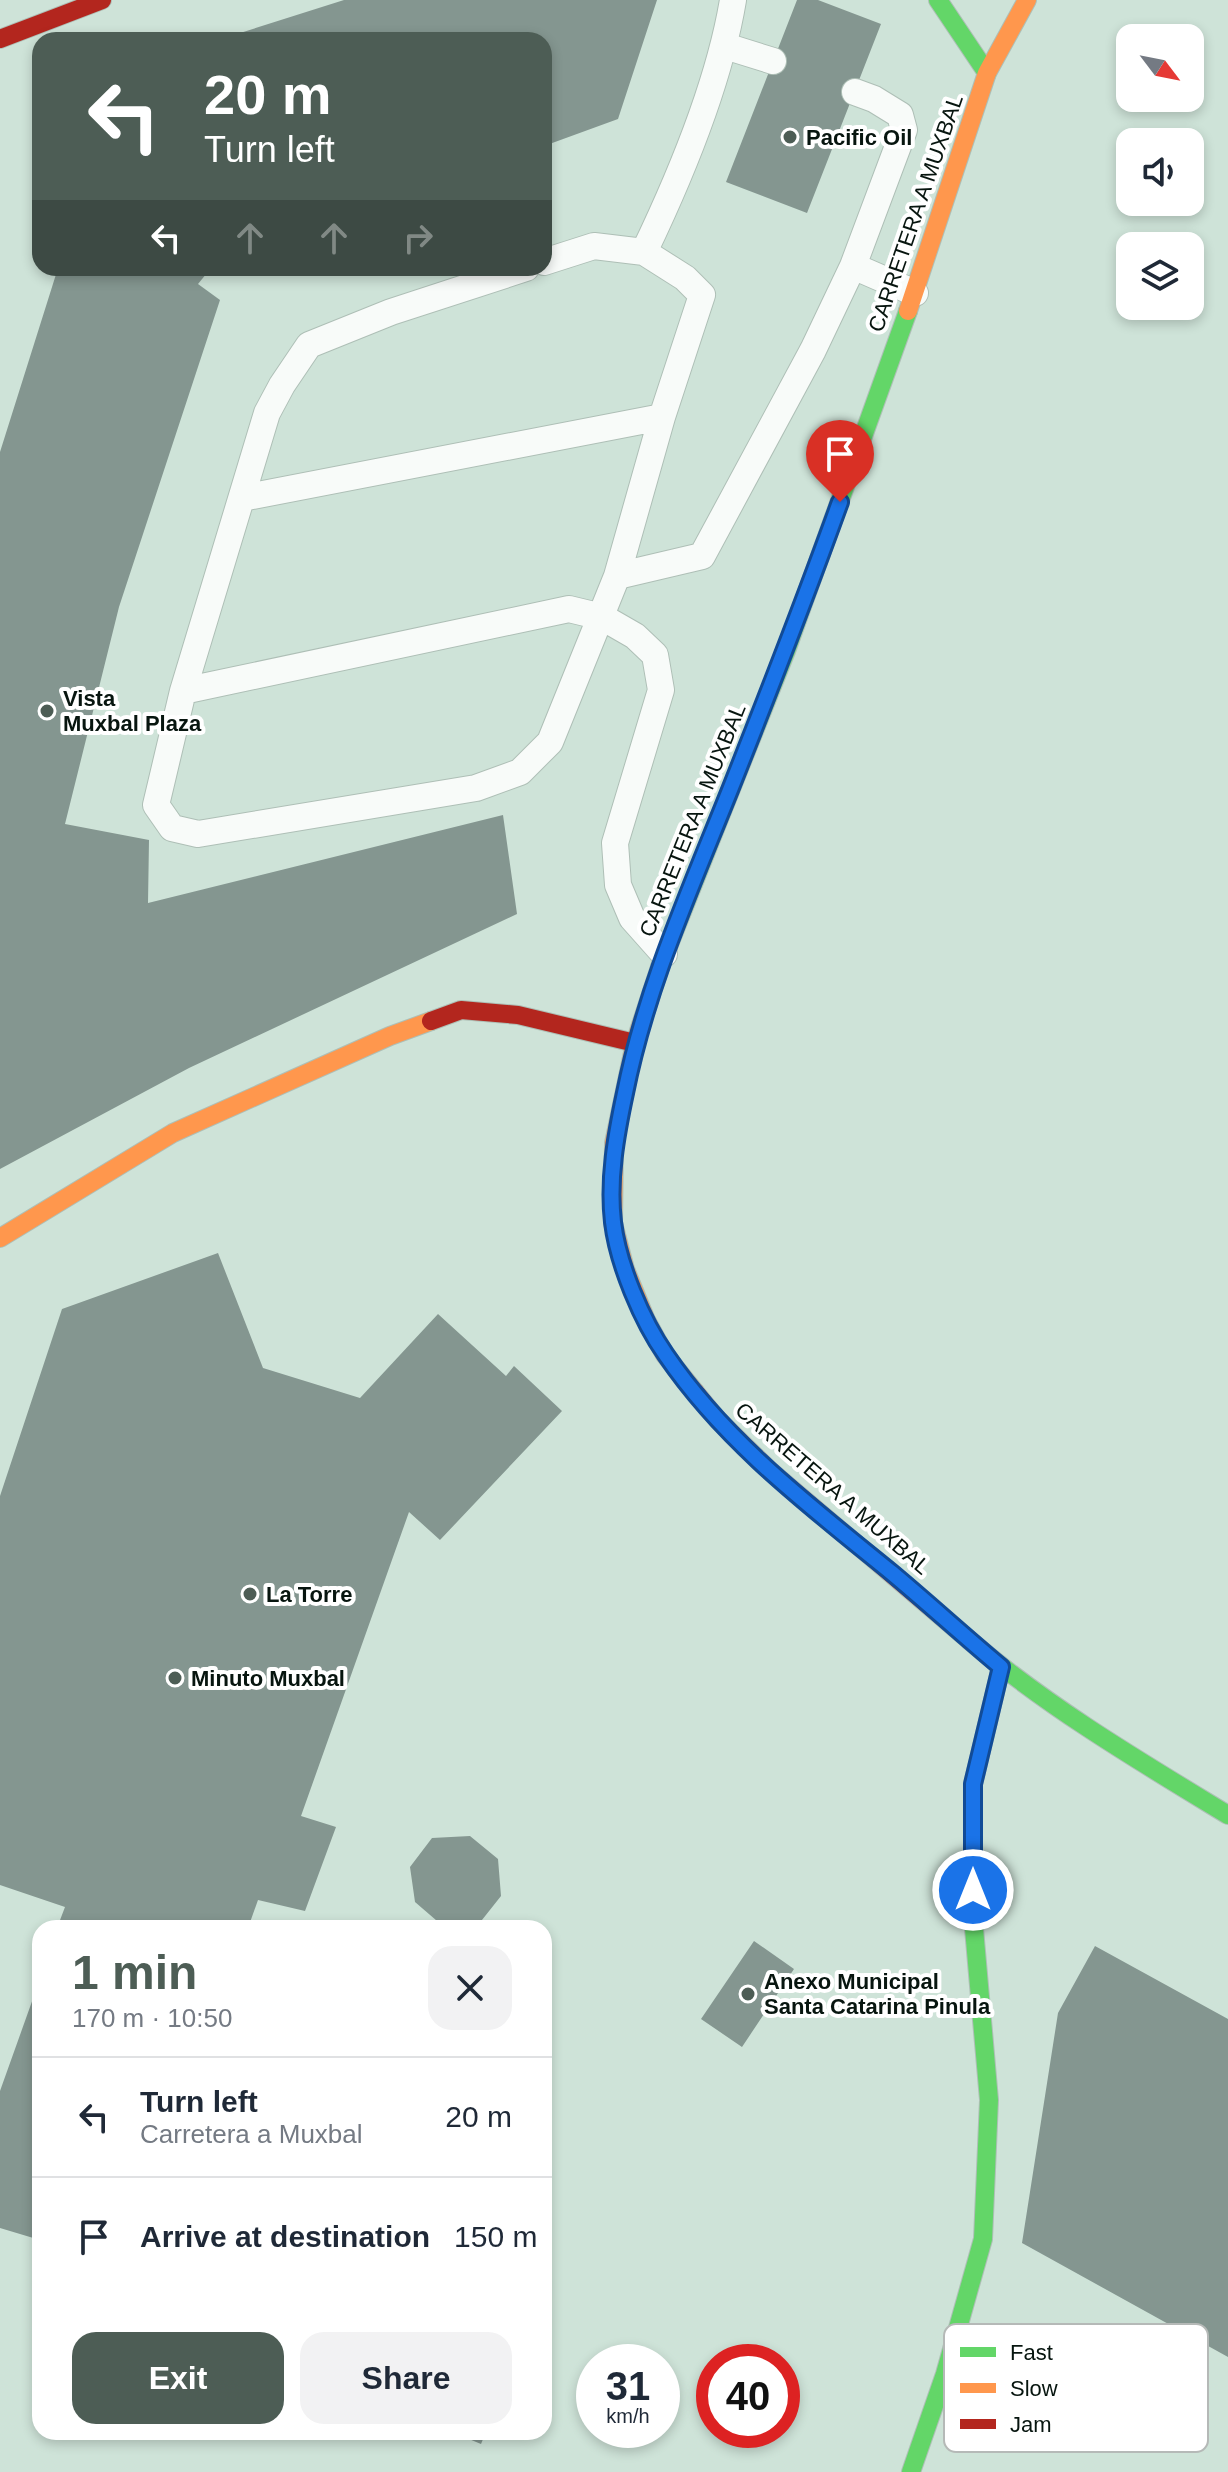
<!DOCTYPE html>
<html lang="en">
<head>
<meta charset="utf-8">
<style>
  body { margin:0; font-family:Arial,sans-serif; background:#f2f2f3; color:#1f2937; height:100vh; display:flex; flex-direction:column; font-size:30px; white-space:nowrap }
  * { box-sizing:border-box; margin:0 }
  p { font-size:26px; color:#747a83 }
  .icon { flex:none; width:44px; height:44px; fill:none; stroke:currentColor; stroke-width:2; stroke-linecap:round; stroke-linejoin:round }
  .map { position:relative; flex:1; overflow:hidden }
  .sheet { position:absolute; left:32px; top:1920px; width:520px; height:520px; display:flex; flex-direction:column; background:#fff; border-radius:24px; box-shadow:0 4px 12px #0003 }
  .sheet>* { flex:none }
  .guide { position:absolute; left:32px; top:32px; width:520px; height:244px; border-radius:24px; box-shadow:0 4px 12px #0003; background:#4d5d55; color:#fff; overflow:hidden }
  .needle { width:52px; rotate:122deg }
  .controls { position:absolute; left:1116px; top:24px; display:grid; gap:16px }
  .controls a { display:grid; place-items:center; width:88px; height:88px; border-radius:16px; background:#fff; box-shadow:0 4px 12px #0003; font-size:40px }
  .speed { position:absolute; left:576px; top:2344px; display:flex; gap:16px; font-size:40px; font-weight:700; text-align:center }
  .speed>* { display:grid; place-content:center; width:104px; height:104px; border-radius:50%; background:#fff; box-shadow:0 4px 12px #0003; line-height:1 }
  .speed small { font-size:20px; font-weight:400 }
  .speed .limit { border:12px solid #d22; background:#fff; color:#111 }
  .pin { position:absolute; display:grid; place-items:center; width:68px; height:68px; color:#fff; margin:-82px -34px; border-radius:50% 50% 50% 0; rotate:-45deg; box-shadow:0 0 8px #0007 }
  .pin .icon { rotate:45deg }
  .me { position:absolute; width:88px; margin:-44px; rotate:0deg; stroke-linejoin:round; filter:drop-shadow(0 0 6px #0008) }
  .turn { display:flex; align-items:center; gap:28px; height:168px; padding:0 40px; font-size:36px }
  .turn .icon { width:104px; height:104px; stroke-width:2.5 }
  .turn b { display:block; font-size:56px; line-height:68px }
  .lanes { display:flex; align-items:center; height:76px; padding:0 40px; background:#0003; justify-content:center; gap:40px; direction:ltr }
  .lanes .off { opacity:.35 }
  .round { display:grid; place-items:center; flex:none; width:84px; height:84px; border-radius:24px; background:#f2f2f3 }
  .summary { display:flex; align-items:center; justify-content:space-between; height:136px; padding:0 40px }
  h1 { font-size:48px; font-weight:700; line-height:60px; color:#4d5d55 }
  .action { display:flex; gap:16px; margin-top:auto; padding:16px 40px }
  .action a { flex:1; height:92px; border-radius:24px; background:#4d5d55; color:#fff; font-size:32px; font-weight:700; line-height:92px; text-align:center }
  .action a+a { background:#f2f2f3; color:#1f2937 }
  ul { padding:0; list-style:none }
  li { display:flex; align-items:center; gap:24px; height:120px; padding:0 40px; border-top:2px solid #e0e1e3 }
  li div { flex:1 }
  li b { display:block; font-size:30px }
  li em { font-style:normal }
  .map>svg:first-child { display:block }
  .building { fill:#849690 }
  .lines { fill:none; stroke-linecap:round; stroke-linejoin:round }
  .lane-casing { stroke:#aebfb6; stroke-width:28 }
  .fast-casing { stroke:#aebfb6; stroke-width:20 }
  .slow-casing { stroke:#aebfb6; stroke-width:20 }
  .jam-casing { stroke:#aebfb6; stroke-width:20 }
  .lane { stroke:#f8fbf9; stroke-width:26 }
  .fast { stroke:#63d668; stroke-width:18 }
  .slow { stroke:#ff974d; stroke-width:18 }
  .jam { stroke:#b3261e; stroke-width:18 }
  .route-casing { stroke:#114b97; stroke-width:20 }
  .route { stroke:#1a73e8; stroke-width:14 }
  .poi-dot { fill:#4d5d55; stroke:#fff; stroke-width:3 }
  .labels { text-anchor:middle; stroke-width:8; stroke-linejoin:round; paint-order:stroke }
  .poi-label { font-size:22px; font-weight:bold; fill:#07150f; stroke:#fff; text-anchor:start }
  .street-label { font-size:22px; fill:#07150f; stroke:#fff }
  .key { fill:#fff; stroke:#b5b9b7; stroke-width:2 }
  .key-label { font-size:22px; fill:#07150f }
</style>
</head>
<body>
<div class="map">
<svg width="1228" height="2472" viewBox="0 0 1228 2472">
  <rect width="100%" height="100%" fill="#cee3d8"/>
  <!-- building -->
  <path class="building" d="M 344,0 L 657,0 L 618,119 L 544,146 L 544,40 L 218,40 Z
    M 797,0 L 818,0 L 881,24 L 807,213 L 726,182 Z
    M 58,268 L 211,268 L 198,284 L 220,300 L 119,607 L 65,824 L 149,840 L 148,903 L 503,815 L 517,914 L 189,1068 L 0,1169 L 0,452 Z
    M 218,1253 L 263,1368 L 360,1398 L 438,1314 L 506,1376 L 514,1366 L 562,1411 L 440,1540 L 409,1512 L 301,1816 L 336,1827 L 305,1911 L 258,1900 L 248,1928 L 57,1928 L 65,1907 L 0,1885 L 0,1496 L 62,1309 Z
    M 470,1836 L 498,1859 L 501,1896 L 478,1925 L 444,1927 L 415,1902 L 410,1867 L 432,1838 Z
    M 754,1941 L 794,1969 L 742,2047 L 701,2019 Z
    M 1095,1946 L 1228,2019 L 1228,2357 L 1022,2243 L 1058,2013 Z
    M 40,1979 L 40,2240 L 0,2228 L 0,2091 Z
    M 452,2432 L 486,2432 L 481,2444 Z"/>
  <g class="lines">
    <defs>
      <path id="lane" d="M 725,46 L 773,61
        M 644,252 C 681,175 719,84 733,0
        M 853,266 L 915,293
        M 526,268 L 391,312 L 309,345 L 282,385 L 267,413 L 183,691 L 156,805 L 172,828 L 198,834 L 476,788 L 520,772 L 550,742 L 617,576 L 662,417 L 702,295 L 685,278 L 644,252 L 594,246 L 544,262
        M 242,498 L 662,417
        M 617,576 L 702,556 L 813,350 L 853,266 L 904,130 L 900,115 L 874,99 L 855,92
        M 183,691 L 569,609 L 602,617 L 635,636 L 655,655 L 661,690 L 615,843 L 618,885 L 632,918 L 664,954"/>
      <path id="fast" d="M 938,0 L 987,73
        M 660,967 L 786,651 L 908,311
        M 969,1640 C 1048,1707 1139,1761 1228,1815
        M 911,2472 L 945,2374 L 983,2239 L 989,2100 L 973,1917 L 973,1784 L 1001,1667"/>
      <path id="slow" d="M 908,311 L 987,73 L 1027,0
        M 660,967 L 635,1043 L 614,1143 L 613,1223 L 625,1269 L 646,1320 L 665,1355 L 695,1392
        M 0,1238 L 173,1133 L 390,1036 L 431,1021"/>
      <path id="jam" d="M 0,39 L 102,0
        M 431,1021 L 461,1010 L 518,1015 L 635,1043
        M 695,1392 L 717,1419 L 768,1469 L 969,1640"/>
    </defs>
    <!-- lane casing -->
    <use href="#lane" class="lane-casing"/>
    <!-- fast casing -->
    <use href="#fast" class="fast-casing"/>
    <!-- slow casing -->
    <use href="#slow" class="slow-casing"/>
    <!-- jam casing -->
    <use href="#jam" class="jam-casing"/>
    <!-- lane -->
    <use href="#lane" class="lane"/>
    <!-- fast -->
    <use href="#fast" class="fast"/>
    <!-- slow -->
    <use href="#slow" class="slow"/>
    <!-- jam -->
    <use href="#jam" class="jam"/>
  </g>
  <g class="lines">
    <defs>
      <path id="route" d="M 840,502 C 805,599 768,694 730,790 C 690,890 646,988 625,1093 C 616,1135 608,1179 613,1222 C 618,1264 642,1321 666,1355 C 725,1442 811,1507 892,1573 C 929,1604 964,1636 1001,1667 L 973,1784 L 973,1890"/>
    </defs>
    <!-- route casing -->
    <use href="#route" class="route-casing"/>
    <!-- route -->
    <use href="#route" class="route"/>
  </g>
  <!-- markers -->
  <g class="poi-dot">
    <circle cx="790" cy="137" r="8"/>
    <circle cx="47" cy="711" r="8"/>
    <circle cx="250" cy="1594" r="8"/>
    <circle cx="175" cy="1678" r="8"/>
    <circle cx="748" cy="1994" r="8"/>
  </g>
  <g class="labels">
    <!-- poi labels -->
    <g class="poi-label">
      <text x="806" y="145">Pacific Oil</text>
      <text x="63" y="706">Vista<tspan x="63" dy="25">Muxbal Plaza</tspan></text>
      <text x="266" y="1602">La Torre</text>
      <text x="191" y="1686">Minuto Muxbal</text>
      <text x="764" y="1989">Anexo Municipal<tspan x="764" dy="25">Santa Catarina Pinula</tspan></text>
    </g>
    <!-- street labels -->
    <g class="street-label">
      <text transform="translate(915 213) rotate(-71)" y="8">CARRETERA A MUXBAL</text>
      <text transform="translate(692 820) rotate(-68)" y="8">CARRETERA A MUXBAL</text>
      <text transform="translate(833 1488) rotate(41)" y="8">CARRETERA A MUXBAL</text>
    </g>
  </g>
  <!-- legend -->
  <rect x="944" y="2324" width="264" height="128" rx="12" class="key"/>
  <rect x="960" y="2347" width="36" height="10" fill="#63d668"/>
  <rect x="960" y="2383" width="36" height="10" fill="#ff974d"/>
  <rect x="960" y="2419" width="36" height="10" fill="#b3261e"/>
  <g class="key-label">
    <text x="1010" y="2360">Fast</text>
    <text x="1010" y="2396">Slow</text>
    <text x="1010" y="2432">Jam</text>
  </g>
</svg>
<div class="controls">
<a><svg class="needle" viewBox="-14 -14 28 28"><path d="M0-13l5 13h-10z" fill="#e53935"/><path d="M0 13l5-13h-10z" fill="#747a83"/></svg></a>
<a><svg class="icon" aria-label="sound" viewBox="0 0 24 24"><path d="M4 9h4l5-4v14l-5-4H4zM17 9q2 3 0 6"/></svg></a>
<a><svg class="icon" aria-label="layers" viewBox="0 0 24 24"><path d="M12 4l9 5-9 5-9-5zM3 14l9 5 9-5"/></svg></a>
</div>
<div class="speed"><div>31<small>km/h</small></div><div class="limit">40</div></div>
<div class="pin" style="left:840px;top:502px;background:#d93025"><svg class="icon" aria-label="arrive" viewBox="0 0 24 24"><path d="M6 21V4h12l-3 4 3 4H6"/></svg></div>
<svg class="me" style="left:973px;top:1890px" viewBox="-20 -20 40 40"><circle r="17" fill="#1a73e8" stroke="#fff" stroke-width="3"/><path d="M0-11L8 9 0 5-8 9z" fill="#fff"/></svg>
<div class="guide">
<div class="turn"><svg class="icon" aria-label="left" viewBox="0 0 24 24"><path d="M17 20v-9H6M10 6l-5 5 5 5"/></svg><div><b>20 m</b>Turn left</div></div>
<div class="lanes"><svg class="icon" aria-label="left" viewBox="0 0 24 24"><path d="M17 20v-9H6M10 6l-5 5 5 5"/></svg><svg class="icon off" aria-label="ahead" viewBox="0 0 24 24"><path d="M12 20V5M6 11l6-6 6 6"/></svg><svg class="icon off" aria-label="ahead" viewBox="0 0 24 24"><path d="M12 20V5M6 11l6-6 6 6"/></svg><svg class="icon off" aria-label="right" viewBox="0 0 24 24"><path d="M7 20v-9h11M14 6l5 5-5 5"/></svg></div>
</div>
<section class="sheet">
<div class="summary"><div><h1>1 min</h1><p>170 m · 10:50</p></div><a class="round"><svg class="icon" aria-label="close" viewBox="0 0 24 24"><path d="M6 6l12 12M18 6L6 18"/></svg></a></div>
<ul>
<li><svg class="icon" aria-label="left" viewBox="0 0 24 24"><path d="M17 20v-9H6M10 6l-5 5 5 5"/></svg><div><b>Turn left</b><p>Carretera a Muxbal</p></div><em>20 m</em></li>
<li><svg class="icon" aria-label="arrive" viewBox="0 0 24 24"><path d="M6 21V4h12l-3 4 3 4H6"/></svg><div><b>Arrive at destination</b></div><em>150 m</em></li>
</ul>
<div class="action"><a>Exit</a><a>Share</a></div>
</section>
</div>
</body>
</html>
